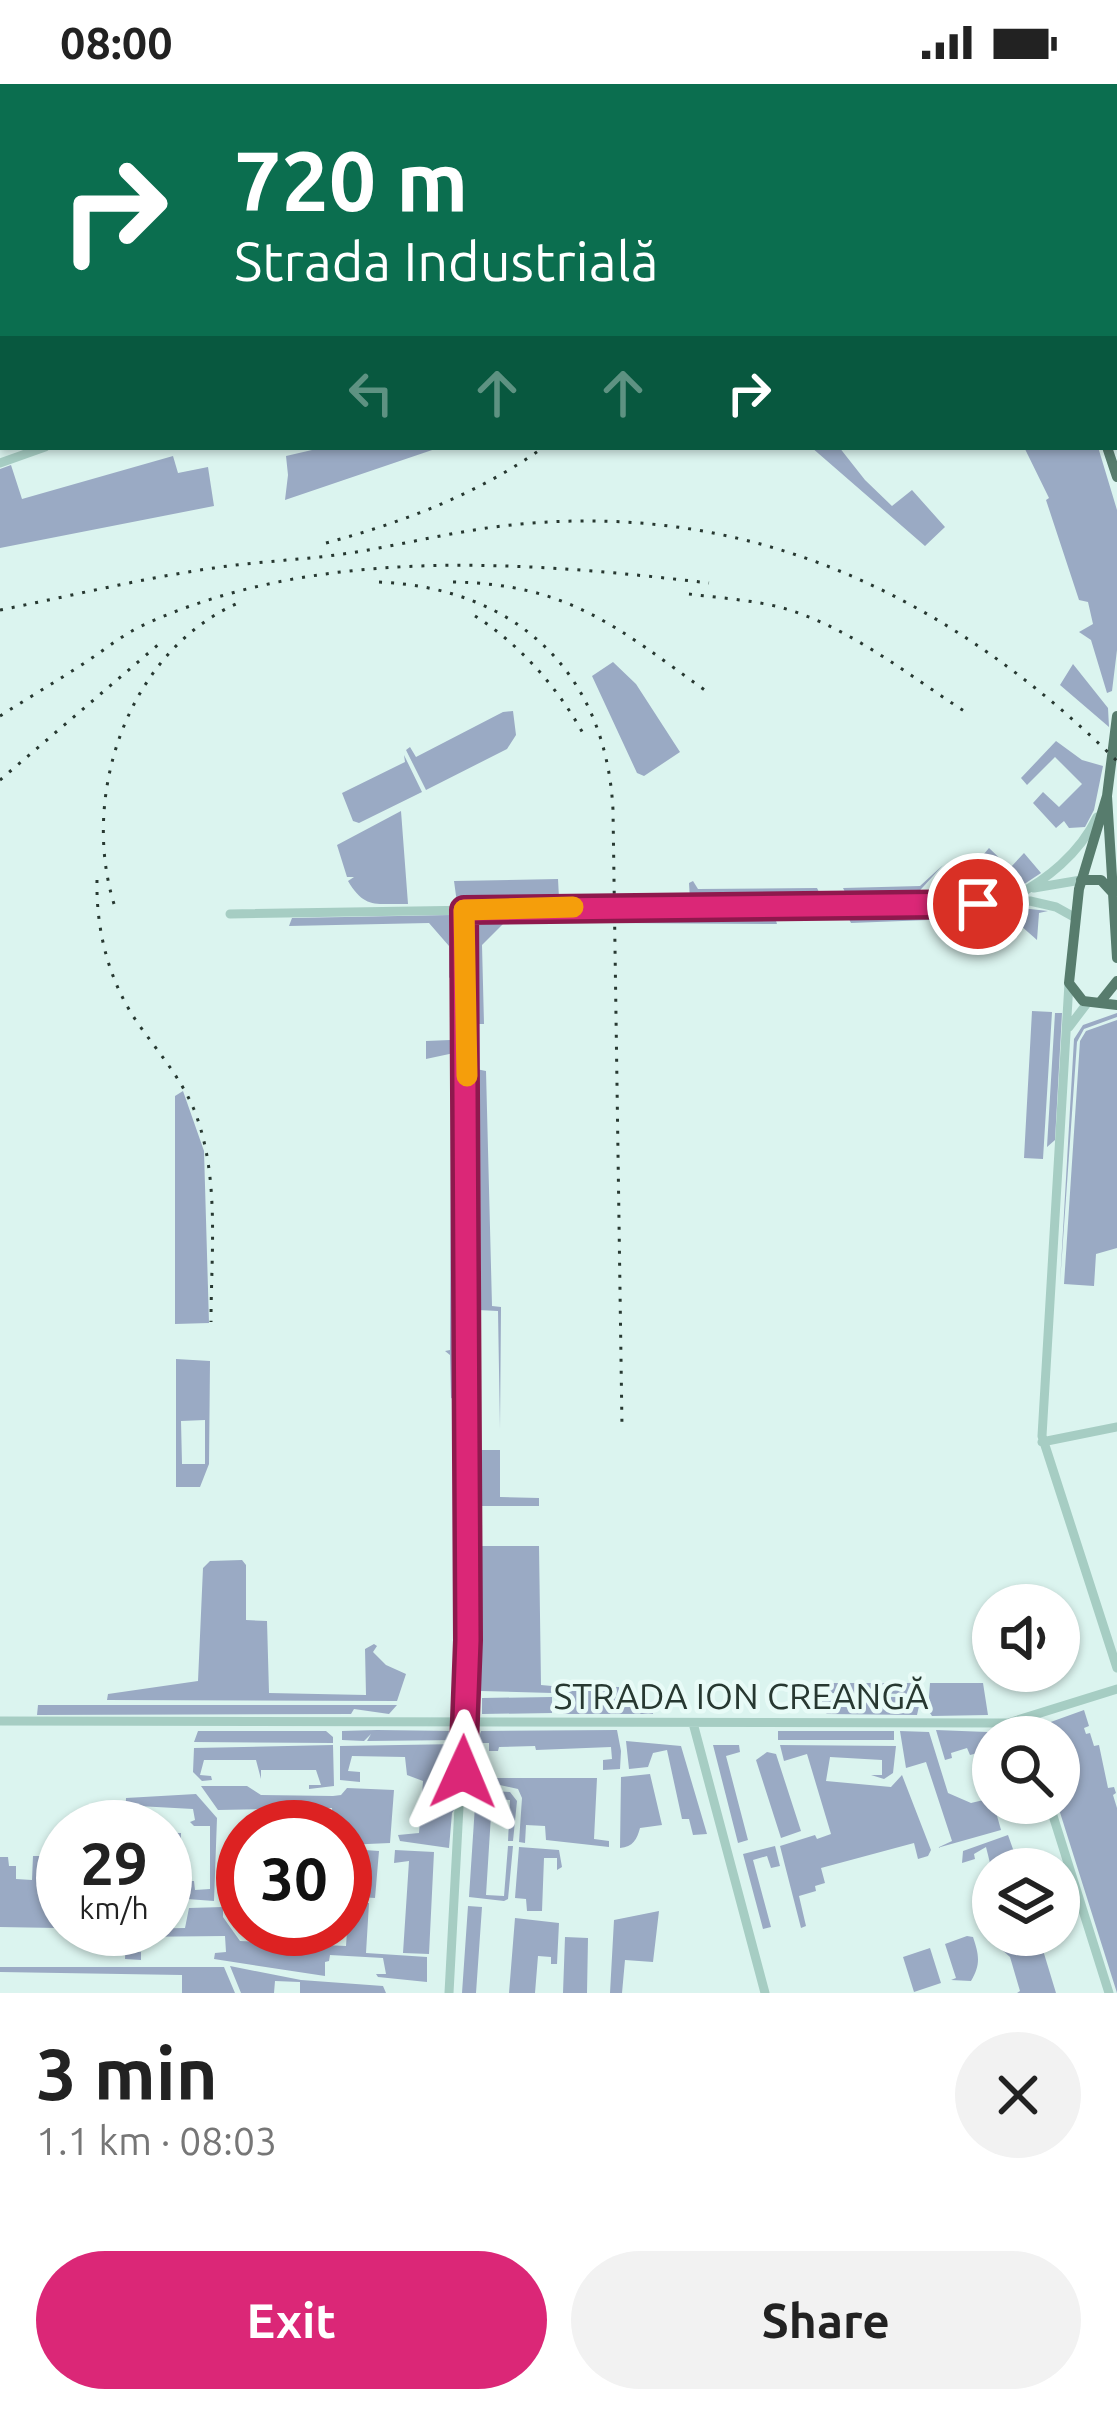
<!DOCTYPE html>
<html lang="en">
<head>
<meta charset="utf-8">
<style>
  body { margin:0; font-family:Ubuntu,sans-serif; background:#f2f2f2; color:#222; height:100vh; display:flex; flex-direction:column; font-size:45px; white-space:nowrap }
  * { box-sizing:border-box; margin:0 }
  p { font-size:39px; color:#767676 }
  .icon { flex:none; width:66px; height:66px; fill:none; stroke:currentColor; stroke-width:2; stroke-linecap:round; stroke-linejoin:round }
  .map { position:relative; height:1909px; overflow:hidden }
  .drawer { display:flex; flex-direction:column; background:#fff; flex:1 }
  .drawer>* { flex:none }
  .banner { position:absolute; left:0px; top:0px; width:1119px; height:366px; box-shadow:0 3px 9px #0004; background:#0b6e4f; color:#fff; overflow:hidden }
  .controls { position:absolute; left:972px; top:1500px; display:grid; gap:24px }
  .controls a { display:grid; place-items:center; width:108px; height:108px; border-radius:50%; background:#fff; box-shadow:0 3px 9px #0004; font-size:60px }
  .speed { position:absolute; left:36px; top:1716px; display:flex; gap:24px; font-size:60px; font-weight:700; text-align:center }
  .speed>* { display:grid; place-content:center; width:156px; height:156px; border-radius:50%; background:#fff; box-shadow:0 3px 9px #0004; line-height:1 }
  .speed small { font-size:30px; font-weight:400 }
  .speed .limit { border:18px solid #d22; background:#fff; color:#111 }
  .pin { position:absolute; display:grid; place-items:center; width:102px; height:102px; color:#fff; margin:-51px; border:6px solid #fff; border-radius:50%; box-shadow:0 3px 12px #0007 }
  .me { position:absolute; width:132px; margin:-66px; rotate:1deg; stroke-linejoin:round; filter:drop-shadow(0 0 9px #0008) }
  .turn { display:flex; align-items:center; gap:42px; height:252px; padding:0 36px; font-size:54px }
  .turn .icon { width:156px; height:156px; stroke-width:2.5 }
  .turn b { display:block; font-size:84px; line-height:102px }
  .lanes { display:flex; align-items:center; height:114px; padding:0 36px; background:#0003; justify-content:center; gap:60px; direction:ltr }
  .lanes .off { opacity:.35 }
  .round { display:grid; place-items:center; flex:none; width:126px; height:126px; border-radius:63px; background:#f2f2f2 }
  .head { display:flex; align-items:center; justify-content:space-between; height:204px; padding:0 36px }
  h1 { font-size:72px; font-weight:700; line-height:90px }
  .action { display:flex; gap:24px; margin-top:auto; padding:24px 36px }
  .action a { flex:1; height:138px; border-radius:72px; background:#db2777; color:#fff; font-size:48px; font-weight:700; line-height:138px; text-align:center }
  .action a+a { background:#f2f2f2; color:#222 }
  .status { display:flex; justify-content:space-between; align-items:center; height:84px; padding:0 60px; background:#fff; direction:ltr }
  .status svg { height:33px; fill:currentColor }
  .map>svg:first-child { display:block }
  .green { fill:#9aaac4; fill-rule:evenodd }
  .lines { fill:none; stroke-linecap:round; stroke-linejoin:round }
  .minor { stroke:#a6cdc3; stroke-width:9 }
  .major { stroke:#577c6d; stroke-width:10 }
  .rail { stroke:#273831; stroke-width:3; stroke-dasharray:3 9; stroke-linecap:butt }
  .route-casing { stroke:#8e194d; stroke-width:30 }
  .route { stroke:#db2777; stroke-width:21 }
  .slow { stroke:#f59e0b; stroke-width:21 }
  .labels { text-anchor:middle; stroke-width:9; stroke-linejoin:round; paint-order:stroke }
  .street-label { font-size:36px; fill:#273831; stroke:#e8fbf7 }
</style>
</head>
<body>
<div class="status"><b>08:00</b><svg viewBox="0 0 49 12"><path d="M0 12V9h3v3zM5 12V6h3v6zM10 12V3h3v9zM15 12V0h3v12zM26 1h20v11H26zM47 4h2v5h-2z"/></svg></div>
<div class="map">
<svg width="1117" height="1909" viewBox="0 0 1117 1909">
  <rect width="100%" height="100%" fill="#dbf4ef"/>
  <!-- green -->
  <path class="green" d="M 325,363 L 441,363 L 285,416 L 288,391 L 286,372 Z
    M 811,363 L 839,363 L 865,396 L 892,422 L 912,406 L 945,443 L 925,462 Z
    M 1024,363 L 1098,363 L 1117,426 L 1117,566 L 1112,607 L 1107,609 L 1091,556 L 1079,548 L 1093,540 L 1088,518 L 1079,516 L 1046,416 L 1049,414 Z
    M 173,372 L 178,389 L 208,383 L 214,422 L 0,464 L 0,385 L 11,381 L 22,415 Z
    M 613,578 L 636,600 L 680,668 L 644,692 L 637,689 L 592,592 Z
    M 1073,580 L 1108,624 L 1109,643 L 1060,601 Z
    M 513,627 L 516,651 L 507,665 L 426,706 L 406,666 L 410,663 L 416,673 L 503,628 Z
    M 1056,657 L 1082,676 L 1103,682 L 1094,726 L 1085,743 L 1069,744 L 1064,737 L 1056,744 L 1033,719 L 1043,708 L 1059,723 L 1082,700 L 1055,673 L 1027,701 L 1021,694 Z
    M 404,671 L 422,708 L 359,739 L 353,737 L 342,709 L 405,678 Z
    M 401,727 L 408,820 C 377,819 365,826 348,797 L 354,793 L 347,793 L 337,761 Z
    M 989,764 L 1010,784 L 1024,769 L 1041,789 L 1012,808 L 961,814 L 958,801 Z
    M 943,781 L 913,814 L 848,814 L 843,804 L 920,802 Z
    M 558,795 L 559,814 L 554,817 L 457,819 L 454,797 Z
    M 693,797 L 698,805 L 817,804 L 822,814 L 690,816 L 689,799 Z
    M 1030,825 L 1048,827 L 1039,829 L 1037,856 L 1011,833 L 962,835 L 961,832 L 964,826 Z
    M 951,827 L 954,835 L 851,839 L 846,829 Z
    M 618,828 L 774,830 L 777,840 L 616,839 Z
    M 608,829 L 606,836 L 504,839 L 482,861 L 484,940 L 475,940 L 471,837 L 476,832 Z
    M 451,831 L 460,840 L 458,888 L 449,894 L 449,862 L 429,839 L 289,842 L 292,834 Z
    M 450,907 L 456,907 L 460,964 L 454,969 L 426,975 L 426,957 L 450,956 Z
    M 1032,927 L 1052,928 L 1043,1075 L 1024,1074 Z
    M 1055,929 L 1062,929 L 1055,1056 L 1047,1063 Z
    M 1117,929 L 1117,933 L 1084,945 L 1077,958 L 1060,1199 L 1074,955 L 1083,941 Z
    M 1117,936 L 1117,1164 L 1096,1170 L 1094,1202 L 1064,1200 L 1080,957 L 1086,947 Z
    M 476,985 L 486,987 L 492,1222 L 501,1223 L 500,1345 L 498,1227 L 478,1226 L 477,1241 L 473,1242 L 472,986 Z
    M 183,1007 L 204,1067 L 209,1239 L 175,1240 L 175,1012 Z
    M 461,1007 L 460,1317 L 451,1314 L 450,1271 L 445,1267 L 450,1266 L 451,1008 Z
    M 176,1275 L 210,1277 L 209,1380 L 200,1403 L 176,1403 ZM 205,1336 L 205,1380 L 182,1380 L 181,1337 Z
    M 482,1366 L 500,1366 L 500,1413 L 539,1414 L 539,1422 L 481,1422 Z
    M 453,1405 L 461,1407 L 461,1555 L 453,1561 Z
    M 481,1462 L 539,1462 L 541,1601 L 552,1602 L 552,1609 L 481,1607 Z
    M 242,1476 L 246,1481 L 246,1536 L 267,1537 L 269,1609 L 366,1611 L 365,1565 L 374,1560 L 377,1562 L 373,1568 L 386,1581 L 406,1590 L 397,1617 L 107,1616 L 108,1610 L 198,1597 L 203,1484 L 210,1477 Z
    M 820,1599 L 921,1599 L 921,1610 L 820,1609 Z
    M 930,1599 L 983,1599 L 988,1631 L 932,1632 L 928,1626 Z
    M 563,1602 L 619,1603 L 619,1617 L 654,1618 L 653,1630 L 563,1630 Z
    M 552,1613 L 552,1629 L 482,1630 L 482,1614 Z
    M 822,1613 L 921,1613 L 917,1631 L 827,1630 L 822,1626 Z
    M 38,1621 L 397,1621 L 389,1630 L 354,1625 L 351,1630 L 37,1631 Z
    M 1084,1626 L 1089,1642 L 1084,1644 L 1086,1650 L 1090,1649 L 1094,1662 L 1099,1661 L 1108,1704 L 1114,1703 L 1116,1709 L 1113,1711 L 1117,1724 L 1117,1909 L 1057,1719 L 1059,1653 L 1037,1653 L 1034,1644 Z
    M 377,1646 L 453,1647 L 459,1656 L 367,1657 L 371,1650 L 364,1657 L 342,1656 L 342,1647 Z
    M 617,1646 L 621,1667 L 620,1685 L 603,1686 L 603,1676 L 612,1675 L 611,1663 L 536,1666 L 535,1662 L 499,1663 L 498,1667 L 489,1667 L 489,1659 L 477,1659 L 481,1647 Z
    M 936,1646 L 1013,1649 L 1015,1653 L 993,1653 L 993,1678 L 982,1681 L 978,1669 L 970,1671 L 967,1664 L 951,1669 L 952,1674 L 945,1676 Z
    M 198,1647 L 326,1647 L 333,1653 L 333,1659 L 194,1658 Z
    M 778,1647 L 894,1647 L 894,1656 L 778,1656 Z
    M 900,1647 L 929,1648 L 948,1709 L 971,1719 L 992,1714 L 1001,1746 L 937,1764 L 952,1757 L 926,1678 L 906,1684 Z
    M 626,1657 L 681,1662 L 707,1750 L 693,1751 L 689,1735 L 682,1735 L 667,1666 L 653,1669 L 648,1683 L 629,1685 Z
    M 459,1660 L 457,1722 L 452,1729 L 449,1764 L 400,1757 L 398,1751 L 419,1749 L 423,1697 L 407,1691 L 405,1673 L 352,1672 L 348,1687 L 360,1688 L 360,1698 L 340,1696 L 340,1662 Z
    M 333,1661 L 334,1702 L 309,1705 L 309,1701 L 321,1701 L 316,1686 L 261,1686 L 261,1695 L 256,1676 L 204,1676 L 200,1691 L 211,1692 L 212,1696 L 202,1697 L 193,1688 L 194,1664 Z
    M 713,1661 L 739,1661 L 740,1668 L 726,1672 L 748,1756 L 738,1759 Z
    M 780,1661 L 896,1662 L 893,1689 L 884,1695 L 871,1691 L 882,1691 L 882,1676 L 830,1673 L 826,1697 L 891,1703 L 902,1691 L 931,1766 L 928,1772 L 918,1775 L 914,1759 L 821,1784 L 825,1799 L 815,1802 L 816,1807 L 799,1812 L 806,1842 L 801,1844 L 780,1762 L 815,1751 L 817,1755 L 831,1750 L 807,1670 L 784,1677 Z
    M 767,1668 L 776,1670 L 801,1747 L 781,1754 L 756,1676 Z
    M 650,1690 L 662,1741 L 640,1744 C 637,1755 633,1763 620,1764 L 621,1693 Z
    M 494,1694 L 597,1694 L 594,1755 L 609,1757 L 609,1763 L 546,1756 L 545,1742 L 526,1741 L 525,1759 L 519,1758 L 522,1714 L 518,1705 L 495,1700 Z
    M 201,1702 L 247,1702 L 261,1711 L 333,1712 L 341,1711 L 347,1704 L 394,1706 L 390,1759 L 345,1761 L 345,1743 L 333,1743 L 332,1724 L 218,1726 Z
    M 476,1706 L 510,1708 L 517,1717 L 513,1757 L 508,1757 L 510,1716 L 492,1715 L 486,1811 L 504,1812 L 508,1762 L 513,1762 L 508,1815 L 504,1817 L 469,1813 Z
    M 196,1710 L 217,1734 L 214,1817 L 187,1815 L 187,1797 L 194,1797 L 195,1806 L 210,1805 L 210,1742 L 194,1742 L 190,1738 L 195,1736 L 193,1725 L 138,1722 L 131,1725 L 131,1737 L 137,1738 L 137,1743 L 125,1739 L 126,1714 Z
    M 165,1749 L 181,1749 L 179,1821 L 165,1821 Z
    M 1008,1751 L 1020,1785 L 993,1785 L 993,1791 L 986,1763 L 974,1770 L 975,1775 L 962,1779 L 963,1767 Z
    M 775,1762 L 780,1782 L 771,1784 L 767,1772 L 753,1776 L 771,1843 L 763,1845 L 743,1770 Z
    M 519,1763 L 559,1766 L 562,1783 L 557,1786 L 557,1774 L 544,1774 L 542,1827 L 527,1827 L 526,1815 L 515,1814 Z
    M 350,1765 L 379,1767 L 375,1814 L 345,1812 L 360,1809 L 360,1799 L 351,1799 Z
    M 395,1766 L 434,1768 L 429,1870 L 403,1869 L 409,1777 L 394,1779 Z
    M 33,1772 L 63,1772 L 64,1851 L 57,1844 L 0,1843 L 0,1773 L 8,1773 L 9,1782 L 16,1782 L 16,1795 L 32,1796 Z
    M 349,1818 L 369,1819 L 366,1869 L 427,1873 L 427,1898 L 378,1893 L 376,1890 L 386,1890 L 383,1874 L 330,1871 L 329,1877 L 325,1878 L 325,1892 L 214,1875 L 215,1869 L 226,1868 L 225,1852 L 131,1853 L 131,1868 L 141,1868 L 141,1876 L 125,1875 L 126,1845 L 185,1844 L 189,1824 L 223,1823 L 223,1833 L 240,1857 L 346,1862 Z
    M 468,1822 L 482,1823 L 476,1909 L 462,1909 Z
    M 659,1827 L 653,1878 L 625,1876 L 622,1909 L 610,1909 L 614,1836 Z
    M 515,1834 L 559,1839 L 557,1880 L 551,1880 L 551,1873 L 538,1872 L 535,1909 L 509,1909 Z
    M 967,1852 L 973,1853 C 979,1871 981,1880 971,1897 L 951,1896 L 956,1894 L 945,1860 Z
    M 565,1853 L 588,1854 L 587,1909 L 563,1909 Z
    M 1039,1853 L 1056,1909 L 1017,1909 L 1020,1907 L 1010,1873 L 1001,1865 Z
    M 930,1864 L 941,1899 L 914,1908 L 903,1873 Z
    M 230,1882 L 301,1896 L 383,1902 L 386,1909 L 300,1909 L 300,1898 L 275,1897 L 274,1909 L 241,1909 Z
    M 0,1883 L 224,1883 L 235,1909 L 182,1909 L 182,1891 L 0,1888 Z"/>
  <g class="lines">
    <!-- minor -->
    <path class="minor" d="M 0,379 L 45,363
      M 1034,804 L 1081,796
      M 1011,814 C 1046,797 1080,769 1097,733
      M 230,830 L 1030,817 L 1056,823 L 1074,833
      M 1069,899 L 1042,1352 L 1117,1584
      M 1069,943 L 1088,918
      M 1042,1358 L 1117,1343
      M 1021,1636 L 1027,1653
      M 0,1637 L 1008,1639 L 1117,1605
      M 693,1639 L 765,1909
      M 1049,1719 L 1109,1909
      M 449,1909 L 468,1555 L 464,826"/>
    <!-- major -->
    <path class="major" d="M 985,0 L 986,3
      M 1107,363 L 1117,393
      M 1117,632 L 1107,712 L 1117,874
      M 1107,712 L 1079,805 L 1069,899 L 1083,917 L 1117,921
      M 1081,796 L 1101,796 L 1113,809
      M 1101,917 L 1117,897"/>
    <!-- rail -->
    <path class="rail" d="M 1029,0 L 1030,3
      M 789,3 L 790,0
      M 1116,287 L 1117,290
      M 326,459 C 404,438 478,410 544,363
      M 379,498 C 516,504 606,588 613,726 L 622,1343
      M 453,498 C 568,500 617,543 706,607
      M 689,510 C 720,514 753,516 783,524 C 849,543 907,590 964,627
      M 0,526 C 71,512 143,494 214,484 C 259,477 305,476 350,469 C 407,460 463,445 521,440 C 756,418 953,515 1117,677
      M 475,532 C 520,560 561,607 586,655
      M 0,632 C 28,614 57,597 86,578 C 104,566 120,553 139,543 C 314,461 523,477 709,499
      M 0,696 L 159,560
      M 97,796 C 96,845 108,894 135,935 C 156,966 181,993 195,1028 C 220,1093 211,1169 211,1238
      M 114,820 C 80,709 129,567 238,519"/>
  </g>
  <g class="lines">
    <defs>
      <path id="route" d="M 463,1688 L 468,1556 L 464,826 L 978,820"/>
    </defs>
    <!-- route casing -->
    <use href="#route" class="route-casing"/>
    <!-- route -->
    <use href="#route" class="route"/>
    <!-- slow -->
    <path class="slow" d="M 467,992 L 464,826 L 573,823"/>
  </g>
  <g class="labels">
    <!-- street labels -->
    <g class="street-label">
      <text x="741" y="1625">STRADA ION CREANGĂ</text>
    </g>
  </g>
</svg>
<div class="controls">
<a><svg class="icon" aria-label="sound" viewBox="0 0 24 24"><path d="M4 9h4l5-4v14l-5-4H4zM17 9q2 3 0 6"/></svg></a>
<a><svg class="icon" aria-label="search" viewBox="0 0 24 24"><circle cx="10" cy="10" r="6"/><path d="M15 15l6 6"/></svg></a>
<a><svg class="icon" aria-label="layers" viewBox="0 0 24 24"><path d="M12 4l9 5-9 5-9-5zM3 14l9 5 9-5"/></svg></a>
</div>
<div class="speed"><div>29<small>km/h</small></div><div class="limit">30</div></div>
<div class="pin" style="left:978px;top:820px;background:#d93025"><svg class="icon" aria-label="arrive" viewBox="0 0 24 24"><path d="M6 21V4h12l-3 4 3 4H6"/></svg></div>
<svg class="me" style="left:463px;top:1688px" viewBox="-20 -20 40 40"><path d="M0-17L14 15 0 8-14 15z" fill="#db2777" stroke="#fff" stroke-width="4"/></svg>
<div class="banner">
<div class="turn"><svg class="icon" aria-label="right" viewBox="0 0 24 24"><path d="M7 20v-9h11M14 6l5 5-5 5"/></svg><div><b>720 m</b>Strada Industrială</div></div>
<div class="lanes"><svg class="icon off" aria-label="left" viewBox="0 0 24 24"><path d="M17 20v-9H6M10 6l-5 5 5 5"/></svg><svg class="icon off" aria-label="ahead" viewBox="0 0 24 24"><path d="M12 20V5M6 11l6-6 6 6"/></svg><svg class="icon off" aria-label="ahead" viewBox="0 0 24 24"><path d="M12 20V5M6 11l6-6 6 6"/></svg><svg class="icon" aria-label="right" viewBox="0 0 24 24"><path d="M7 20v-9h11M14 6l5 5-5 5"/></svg></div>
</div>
</div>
<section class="drawer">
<div class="head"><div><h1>3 min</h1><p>1.1 km · 08:03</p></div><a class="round"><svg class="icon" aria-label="close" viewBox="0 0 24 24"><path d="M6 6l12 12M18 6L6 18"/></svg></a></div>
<div class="action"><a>Exit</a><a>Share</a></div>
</section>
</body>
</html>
